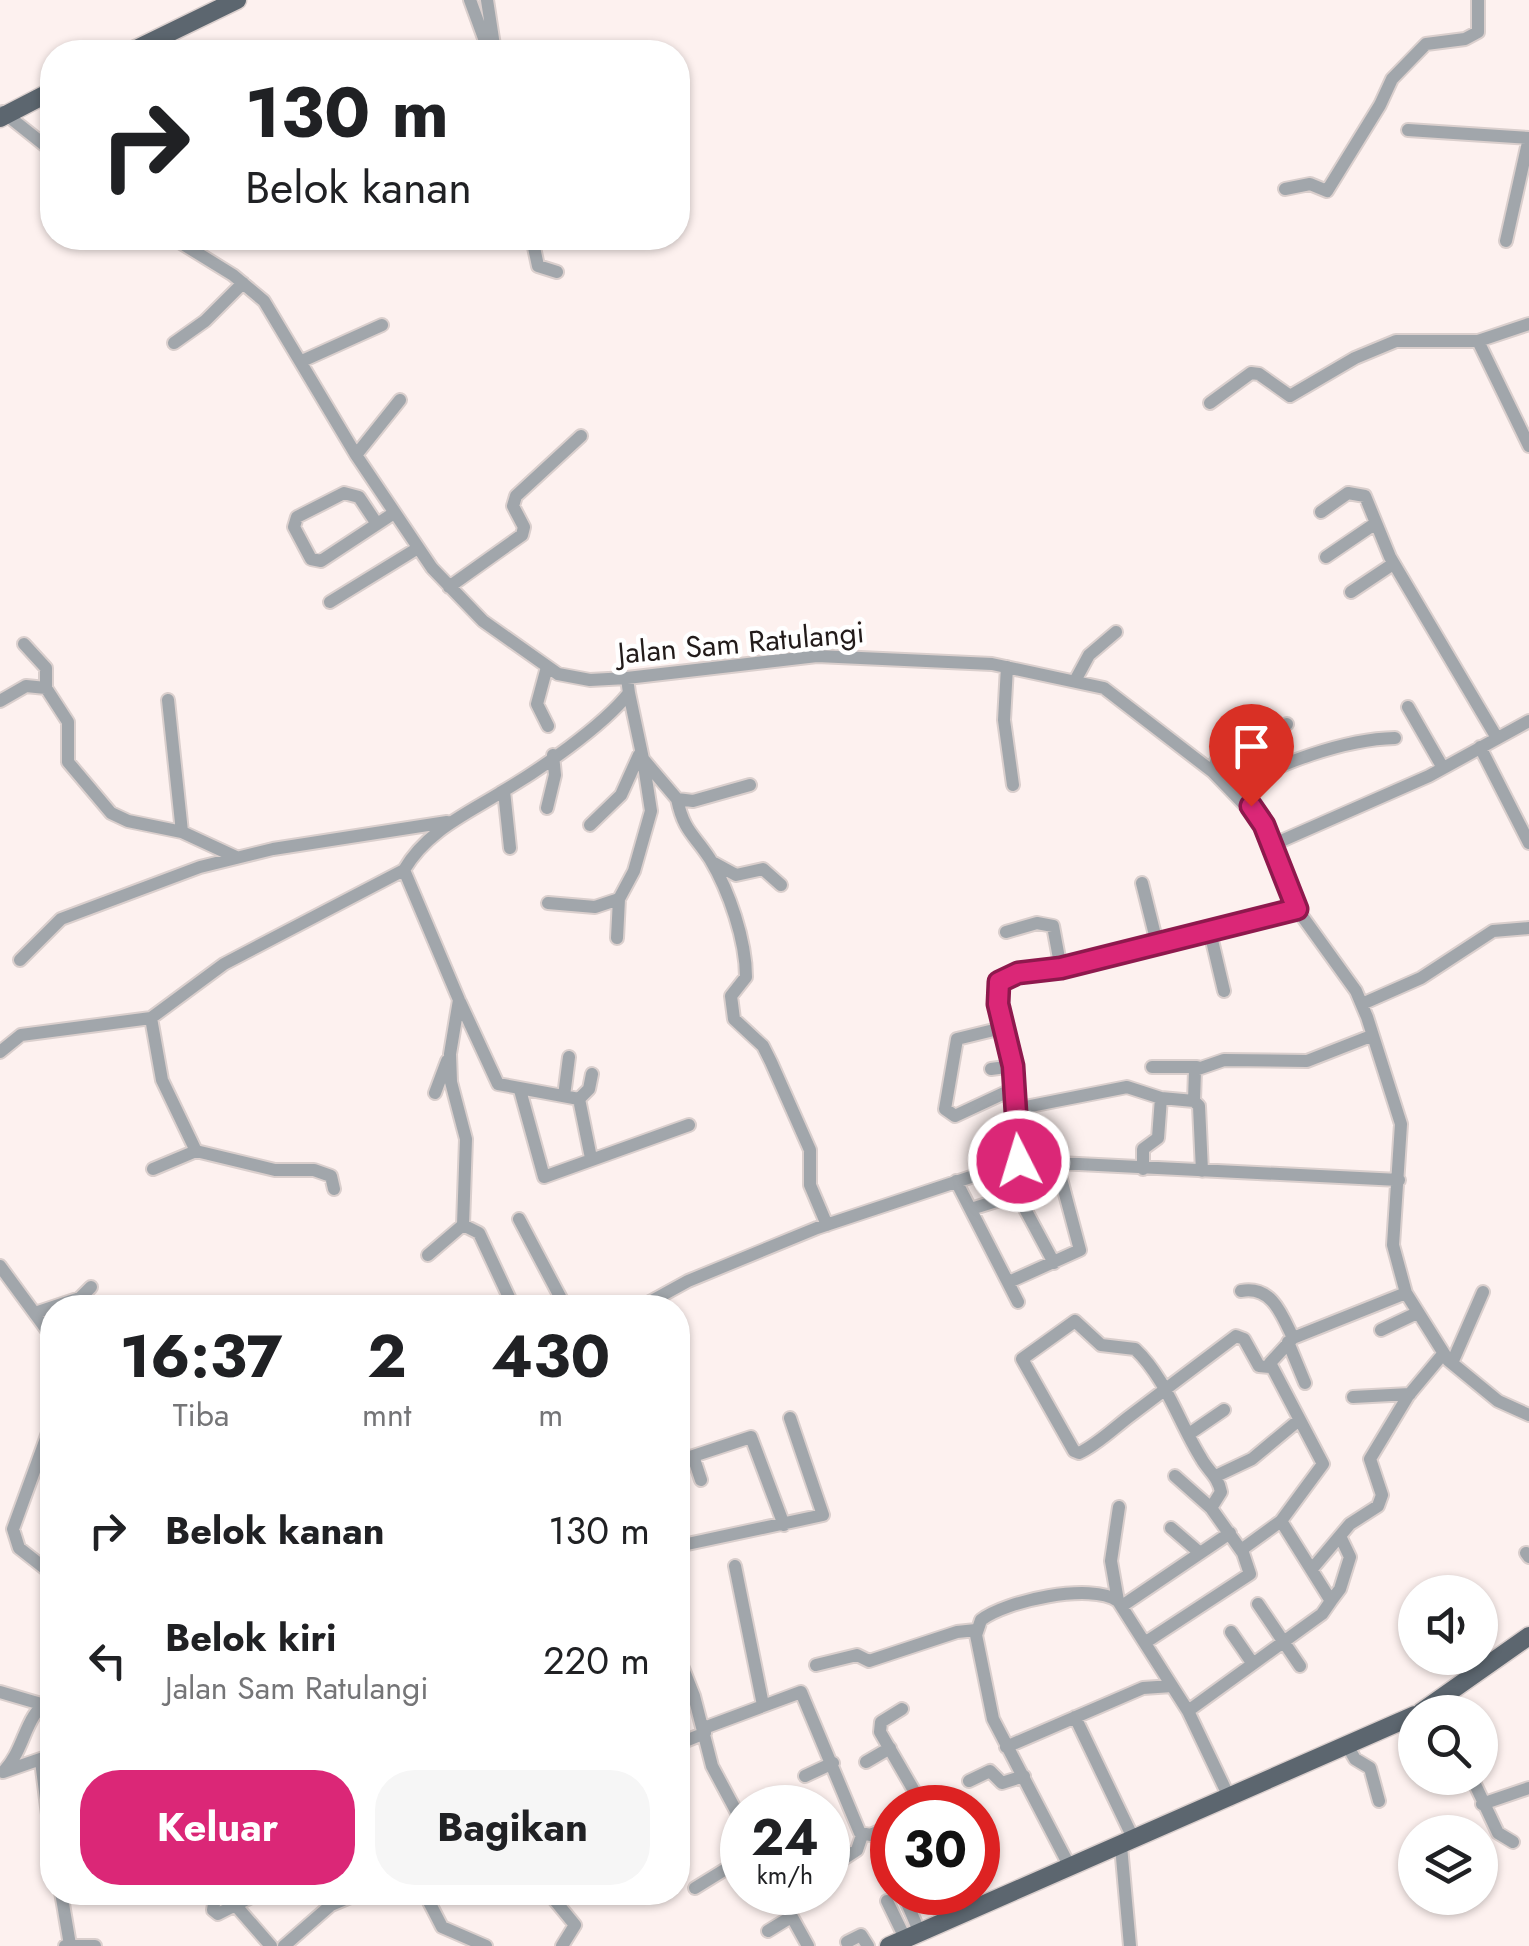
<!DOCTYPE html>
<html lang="id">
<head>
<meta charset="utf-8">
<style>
  body { margin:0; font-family:Jost,sans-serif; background:#f6f6f6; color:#202124; height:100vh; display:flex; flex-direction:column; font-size:38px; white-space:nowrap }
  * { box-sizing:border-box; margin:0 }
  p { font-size:32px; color:#757577 }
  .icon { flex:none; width:55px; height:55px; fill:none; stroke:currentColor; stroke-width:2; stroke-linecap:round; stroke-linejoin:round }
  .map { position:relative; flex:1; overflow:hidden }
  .panel { position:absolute; left:40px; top:1295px; width:650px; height:610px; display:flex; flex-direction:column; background:#fff; border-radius:40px; box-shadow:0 2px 8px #0004 }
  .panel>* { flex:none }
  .top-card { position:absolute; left:40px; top:40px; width:650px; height:210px; border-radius:40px; box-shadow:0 2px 8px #0004; background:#fff; color:#202124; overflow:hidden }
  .buttons { position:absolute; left:1398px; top:1575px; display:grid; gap:20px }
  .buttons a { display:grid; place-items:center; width:100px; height:100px; border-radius:50%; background:#fff; box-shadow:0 2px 8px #0004; font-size:50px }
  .speed { position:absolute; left:720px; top:1785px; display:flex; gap:20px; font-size:50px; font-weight:700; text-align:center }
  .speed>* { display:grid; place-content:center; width:130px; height:130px; border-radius:50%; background:#fff; box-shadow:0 2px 8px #0004; line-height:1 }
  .speed small { font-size:25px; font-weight:400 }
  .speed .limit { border:15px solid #d22; background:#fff; color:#111 }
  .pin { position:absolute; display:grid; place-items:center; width:85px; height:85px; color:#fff; margin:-102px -42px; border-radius:50% 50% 50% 0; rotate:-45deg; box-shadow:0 0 10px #0007 }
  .pin .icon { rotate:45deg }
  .me { position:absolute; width:110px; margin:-55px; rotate:355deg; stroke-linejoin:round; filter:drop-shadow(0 0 8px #0008) }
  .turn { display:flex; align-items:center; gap:35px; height:210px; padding:0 40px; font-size:45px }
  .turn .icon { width:130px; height:130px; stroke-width:2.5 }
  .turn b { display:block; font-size:70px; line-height:85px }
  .eta { display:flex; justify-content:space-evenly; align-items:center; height:170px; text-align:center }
  .eta b { font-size:60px; font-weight:700; line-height:70px }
  .cta { display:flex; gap:20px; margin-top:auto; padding:20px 40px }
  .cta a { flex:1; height:115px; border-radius:40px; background:#db2777; color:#fff; font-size:40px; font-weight:700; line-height:115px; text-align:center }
  .cta a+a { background:#f6f6f6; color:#202124 }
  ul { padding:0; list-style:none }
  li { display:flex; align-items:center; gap:30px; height:130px; padding:0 40px }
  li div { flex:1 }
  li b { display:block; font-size:38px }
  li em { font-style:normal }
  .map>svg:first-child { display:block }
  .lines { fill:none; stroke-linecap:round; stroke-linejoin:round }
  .minor-casing { stroke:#dacfcd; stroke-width:16 }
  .major-casing { stroke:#dacfcd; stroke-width:21 }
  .minor { stroke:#a1a6ab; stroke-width:12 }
  .major { stroke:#5c666f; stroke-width:18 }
  .route-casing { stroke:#8e194d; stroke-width:25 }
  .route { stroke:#db2777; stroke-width:18 }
  .labels { text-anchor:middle; stroke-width:9; stroke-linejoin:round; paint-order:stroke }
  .street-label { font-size:30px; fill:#221b1a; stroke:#fff }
</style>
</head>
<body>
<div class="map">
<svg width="1529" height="1946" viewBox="0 0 1529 1946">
  <rect width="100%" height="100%" fill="#fdf1ef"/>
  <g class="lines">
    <defs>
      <path id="minor" d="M 470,0 L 489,52
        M 487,0 L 495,52
        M 3,112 L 52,151
        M 1408,130 L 1529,138
        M 1285,189 L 1310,184 L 1327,191 L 1380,105 L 1392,79 L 1426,44 L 1465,39 L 1478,32 L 1478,0
        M 173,238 L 233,275 L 264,301 L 356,455 L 432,568 L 483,621 L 558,674 L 590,680 L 627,678 L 817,656 L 992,664 L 1104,688 L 1213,772 L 1264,825 L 1297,909 L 1356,991 L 1367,1017 L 1401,1124 L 1393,1245 L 1406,1293 L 1448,1360 L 1498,1401 L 1529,1415
        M 532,238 L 538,266 L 557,272
        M 1506,241 L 1529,138
        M 1478,341 L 1529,446
        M 174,343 L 205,321 L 243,283
        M 302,361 L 382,325
        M 1210,403 L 1251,373 L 1259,374 L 1290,396 L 1355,358 L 1396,341 L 1478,341 L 1529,324
        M 356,455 L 400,400
        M 1321,512 L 1348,493 L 1365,496 L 1390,557 L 1497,738
        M 377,524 L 359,497 L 344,493 L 297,517 L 294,527 L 311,559 L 321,561 L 394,513
        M 1326,557 L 1376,523
        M 449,587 L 522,535 L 524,527 L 513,506 L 516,496 L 581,436
        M 1351,592 L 1393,564
        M 330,602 L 418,548
        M 24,644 L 46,668 L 46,688
        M 547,667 L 537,704 L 548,726
        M 1007,667 L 1004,720 L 1013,785
        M 1076,679 L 1089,655 L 1116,632
        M 629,693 L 643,759 L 677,799 L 693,801 L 750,785
        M 168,700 L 182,832 L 236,857
        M 0,701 L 26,686 L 46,688 L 68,722 L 68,762 L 111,813 L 128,821 L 182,832
        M 1408,707 L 1443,768
        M 1480,747 L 1529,843
        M 1213,772 L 1218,755 L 1287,724
        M 504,791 L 510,848
        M 1235,792 C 1273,763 1348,739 1395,738
        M 677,799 C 684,832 694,834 710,859 C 729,891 746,940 746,977 L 731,996 L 734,1019 L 763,1046 L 771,1062 L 810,1150 L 810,1185 L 827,1225
        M 547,808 L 555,775 L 553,755
        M 590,825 L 621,795 L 639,755
        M 1272,845 L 1429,776 L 1529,721
        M 714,863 L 736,875 L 763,869 L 781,885
        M 404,870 L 459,1000 L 450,1054 L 451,1082 L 466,1139 L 463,1225 L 479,1233 L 514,1308
        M 1142,883 L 1157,943
        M 548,903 L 595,907 L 619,899 L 634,871 L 651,811 L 643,759
        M 1006,932 L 1037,923 L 1053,926 L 1061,969
        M 1210,932 L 1224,991
        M 617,938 L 619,899
        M 20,960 L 61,919 L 200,867 L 273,849 L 447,822
        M 460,1002 L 498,1084 L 579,1099 L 591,1158
        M 1362,1004 L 1421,978 L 1493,931 L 1529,928
        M 151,1018 L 162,1080 L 196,1151 L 153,1169
        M 1002,1028 L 957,1039 L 945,1109 L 955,1116 L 1015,1088
        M 0,1052 L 21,1035 L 151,1018 L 224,964 L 404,870 C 426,832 464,815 500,793 C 538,771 602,727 629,693 L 627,678
        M 1152,1067 L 1197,1067
        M 991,1069 L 1013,1066
        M 520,1090 L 544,1177 L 689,1125
        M 435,1093 L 447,1061
        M 564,1096 L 569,1057
        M 579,1099 L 589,1089 L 592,1074
        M 1194,1101 L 1195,1070 L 1224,1060 L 1307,1061 L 1371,1036
        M 1015,1109 L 1127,1087 L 1161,1098 L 1194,1101 L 1199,1106 L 1202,1171
        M 196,1151 L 275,1170 L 314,1170 L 331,1176 L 334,1189
        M 1019,1161 L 1013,1066 L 998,1004 L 1002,978 L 1061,969 L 1297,909
        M 1143,1169 L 1143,1149 L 1158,1138 L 1161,1098
        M 956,1181 L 1018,1302
        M 1017,1194 L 1054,1263
        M 971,1209 L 1060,1181
        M 519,1219 L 566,1308
        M 428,1255 L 463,1225
        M 0,1266 L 52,1337
        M 1009,1282 L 1080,1250 L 1056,1160
        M 1241,1291 C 1272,1285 1282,1315 1293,1338
        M 639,1308 L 688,1281 L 817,1228 L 1019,1161 L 1399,1180
        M 35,1313 L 80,1298 L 91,1287
        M 1381,1330 L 1417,1313
        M 1288,1342 L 1305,1383
        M 1452,1363 L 1483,1292
        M 1353,1397 L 1410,1394
        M 52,1422 L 13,1529 L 19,1548 L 52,1574
        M 1189,1434 L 1224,1410
        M 693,1456 L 701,1480
        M 678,1461 L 751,1437 L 784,1525
        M 1175,1476 L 1211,1508
        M 1216,1476 L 1252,1459 L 1299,1420
        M 1171,1528 L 1200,1553
        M 678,1546 L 823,1515 L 790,1418
        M 1241,1550 L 1281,1521
        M 1526,1553 L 1529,1557
        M 735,1566 L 763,1705
        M 1312,1569 L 1350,1524 L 1378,1506 L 1382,1495 L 1370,1459 L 1408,1396 L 1443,1354
        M 1118,1601 L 1111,1561 L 1119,1507
        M 1331,1601 L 1340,1589 L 1350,1557 L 1340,1536
        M 1258,1604 L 1300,1666
        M 1122,1606 L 1230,1533
        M 1231,1632 L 1253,1664
        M 1146,1642 L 1250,1574 L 1243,1553 L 1211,1508 L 1221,1492 C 1218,1476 1208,1471 1201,1458 C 1179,1423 1166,1378 1135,1349 L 1101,1345 L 1075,1321 L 1022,1359 L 1074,1451 L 1079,1453 C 1097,1445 1114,1428 1130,1416 C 1165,1390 1200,1363 1236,1336 L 1244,1339 L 1259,1366 L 1270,1367
        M 678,1656 L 694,1696 L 712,1766 L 742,1822
        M 816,1665 L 857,1655 L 869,1661 L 957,1632 L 976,1630
        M 0,1692 L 41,1704
        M 678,1701 L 694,1696
        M 902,1709 L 881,1722 L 880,1732 L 924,1808
        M 1188,1711 L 1322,1614 L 1331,1601 L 1281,1521 L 1323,1464 L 1270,1363 L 1293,1338 L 1406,1293
        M 1075,1717 L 1134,1840
        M 704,1728 L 801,1692 L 860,1833 L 871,1835 L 892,1825
        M 678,1744 L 705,1733
        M 1006,1747 L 1143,1688 L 1172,1686
        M 1348,1747 L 1355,1759 L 1370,1768 L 1379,1801
        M 41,1761 L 52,1845
        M 866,1762 L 890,1748
        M 3,1772 C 26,1749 23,1716 52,1697
        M 3,1772 L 52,1755
        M 805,1776 L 833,1763
        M 1472,1778 L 1498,1833 L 1513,1842
        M 969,1781 L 990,1771 L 1002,1783 L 1024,1776
        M 1482,1804 L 1529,1788
        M 1121,1846 L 1130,1946
        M 837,1863 L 857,1850 L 862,1835
        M 1070,1867 L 993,1719 L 976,1635 L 981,1620 C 1005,1601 1091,1582 1118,1601 L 1188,1711 L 1230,1799
        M 695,1888 L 742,1859
        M 61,1892 L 70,1945
        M 216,1892 L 213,1910 L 218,1914 L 261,1892
        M 424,1892 L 442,1927 L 486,1946
        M 548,1892 L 575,1925 L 562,1946
        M 778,1892 L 808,1946
        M 887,1901 L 905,1938
        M 907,1903 L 919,1931
        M 237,1907 L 271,1946
        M 768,1931 L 791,1917
        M 847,1942 L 861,1935 L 868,1946
        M 65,1946 L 95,1946
        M 284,1946 L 331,1905 L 362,1892"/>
      <path id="major" d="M 130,52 L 237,0
        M 0,118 L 52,91
        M 1421,1712 L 1529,1636
        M 889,1946 L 1415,1715"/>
    </defs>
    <!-- minor casing -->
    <use href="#minor" class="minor-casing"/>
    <!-- major casing -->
    <use href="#major" class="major-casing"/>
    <!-- minor -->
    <use href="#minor" class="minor"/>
    <!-- major -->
    <use href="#major" class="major"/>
  </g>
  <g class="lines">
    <defs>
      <path id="route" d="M 1019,1161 L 1013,1066 L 998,1004 L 999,982 L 1018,973 L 1061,968 L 1297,909 L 1264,825 L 1251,806"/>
    </defs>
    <!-- route casing -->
    <use href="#route" class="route-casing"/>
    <!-- route -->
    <use href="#route" class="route"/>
  </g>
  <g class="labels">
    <!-- street labels -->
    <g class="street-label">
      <text transform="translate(741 643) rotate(-5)" y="10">Jalan Sam Ratulangi</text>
    </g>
  </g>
</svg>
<div class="buttons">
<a><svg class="icon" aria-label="sound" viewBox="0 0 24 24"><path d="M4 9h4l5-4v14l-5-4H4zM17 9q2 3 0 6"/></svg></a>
<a><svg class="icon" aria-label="search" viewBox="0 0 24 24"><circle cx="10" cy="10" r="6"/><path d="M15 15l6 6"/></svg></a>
<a><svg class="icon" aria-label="layers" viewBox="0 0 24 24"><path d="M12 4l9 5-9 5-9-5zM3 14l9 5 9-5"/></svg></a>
</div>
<div class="speed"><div>24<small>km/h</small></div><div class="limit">30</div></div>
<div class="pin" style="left:1251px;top:806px;background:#d93025"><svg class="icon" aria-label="arrive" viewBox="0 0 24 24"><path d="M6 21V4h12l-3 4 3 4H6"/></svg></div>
<svg class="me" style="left:1019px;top:1161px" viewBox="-20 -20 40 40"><circle r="17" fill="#db2777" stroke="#fff" stroke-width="3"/><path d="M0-11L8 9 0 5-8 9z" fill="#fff"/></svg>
<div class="top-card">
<div class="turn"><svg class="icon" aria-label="right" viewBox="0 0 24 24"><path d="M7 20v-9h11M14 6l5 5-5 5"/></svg><div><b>130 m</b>Belok kanan</div></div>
</div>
<section class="panel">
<div class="eta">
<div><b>16:37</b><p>Tiba</p></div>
<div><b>2</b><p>mnt</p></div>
<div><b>430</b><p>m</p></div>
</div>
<ul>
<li><svg class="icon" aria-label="right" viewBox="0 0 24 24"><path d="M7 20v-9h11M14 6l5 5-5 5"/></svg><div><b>Belok kanan</b></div><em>130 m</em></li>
<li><svg class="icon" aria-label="left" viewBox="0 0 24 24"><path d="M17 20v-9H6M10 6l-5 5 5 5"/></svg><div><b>Belok kiri</b><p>Jalan Sam Ratulangi</p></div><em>220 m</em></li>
</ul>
<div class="cta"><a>Keluar</a><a>Bagikan</a></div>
</section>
</div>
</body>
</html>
